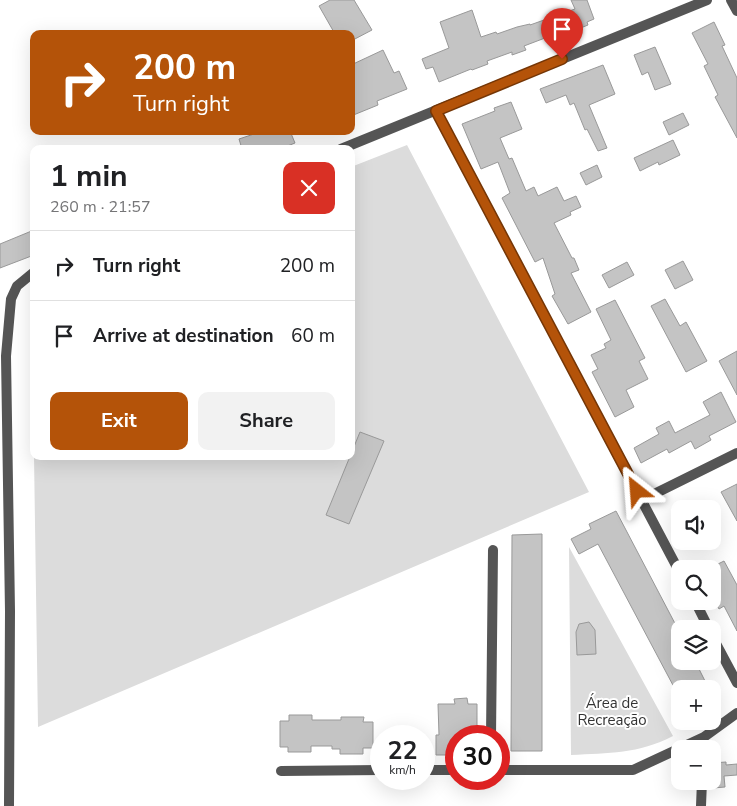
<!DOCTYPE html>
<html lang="en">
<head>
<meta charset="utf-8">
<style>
  body { margin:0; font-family:"Nunito Sans",sans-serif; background:#f2f2f2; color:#202124; height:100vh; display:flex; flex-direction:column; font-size:19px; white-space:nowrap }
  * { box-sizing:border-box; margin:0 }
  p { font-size:16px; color:#757577 }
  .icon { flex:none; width:28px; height:28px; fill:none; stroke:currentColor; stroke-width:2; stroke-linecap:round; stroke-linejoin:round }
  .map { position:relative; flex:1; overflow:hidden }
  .side { position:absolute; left:30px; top:145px; width:325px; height:315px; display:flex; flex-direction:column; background:#fff; border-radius:10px; box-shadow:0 5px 20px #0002 }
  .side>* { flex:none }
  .hud { position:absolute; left:30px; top:30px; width:325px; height:105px; border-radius:10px; box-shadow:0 5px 20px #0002; background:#b45309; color:#fff; overflow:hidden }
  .tools { position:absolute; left:671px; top:500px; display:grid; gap:10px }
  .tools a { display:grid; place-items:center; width:50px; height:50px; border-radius:10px; background:#fff; box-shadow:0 5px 20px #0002; font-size:25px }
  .speed { position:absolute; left:370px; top:725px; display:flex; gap:10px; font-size:25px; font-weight:700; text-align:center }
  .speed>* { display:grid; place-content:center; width:65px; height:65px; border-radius:50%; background:#fff; box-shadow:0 5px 20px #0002; line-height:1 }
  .speed small { font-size:12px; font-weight:400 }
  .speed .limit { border:8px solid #d22; background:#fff; color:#111 }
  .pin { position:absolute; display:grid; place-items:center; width:42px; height:42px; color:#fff; margin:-51px -21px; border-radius:50% 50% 50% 0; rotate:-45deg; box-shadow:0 0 5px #0007 }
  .pin .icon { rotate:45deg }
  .me { position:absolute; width:55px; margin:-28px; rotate:332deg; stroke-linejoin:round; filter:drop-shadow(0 0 4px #0008) }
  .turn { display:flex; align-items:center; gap:18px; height:105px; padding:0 20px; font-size:22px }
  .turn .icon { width:65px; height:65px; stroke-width:2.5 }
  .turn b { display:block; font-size:35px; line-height:42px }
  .round { display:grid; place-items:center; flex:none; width:52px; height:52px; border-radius:10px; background:#f2f2f2 }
  .headline { display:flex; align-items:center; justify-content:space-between; height:85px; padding:0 20px }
  h1 { font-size:30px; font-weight:700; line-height:38px }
  .button { display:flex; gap:10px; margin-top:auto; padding:10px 20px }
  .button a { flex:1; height:58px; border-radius:10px; background:#b45309; color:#fff; font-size:20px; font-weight:700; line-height:58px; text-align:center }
  .button a+a { background:#f2f2f2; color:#202124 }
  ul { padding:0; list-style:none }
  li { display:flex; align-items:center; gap:15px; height:70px; padding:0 20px; border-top:1px solid #e0e0e0 }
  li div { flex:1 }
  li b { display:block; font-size:19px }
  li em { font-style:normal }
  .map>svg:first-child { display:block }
  .green { fill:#dcdcdc }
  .building { fill:#c4c4c4; stroke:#999 }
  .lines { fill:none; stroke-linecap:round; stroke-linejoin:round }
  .street { stroke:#555; stroke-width:10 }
  .route-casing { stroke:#753606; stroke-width:12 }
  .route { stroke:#b45309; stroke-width:9 }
  .labels { text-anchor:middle; stroke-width:4; stroke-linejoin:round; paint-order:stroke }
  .park-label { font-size:15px; fill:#333; stroke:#fff }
</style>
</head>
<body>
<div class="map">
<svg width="737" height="806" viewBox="0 0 737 806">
  <rect width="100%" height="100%" fill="#fff"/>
  <!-- green -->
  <path class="green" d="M 407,145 L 589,492 L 38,727 L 34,456 L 351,456 L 351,167 Z
    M 569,547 L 673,736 C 638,754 609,753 571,755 Z"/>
  <!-- building -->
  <path class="building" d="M 330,0 L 354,0 L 372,30 L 351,41 L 351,34 L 335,34 L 319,6 Z
    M 571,0 L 587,0 L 594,19 L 587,22 L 588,25 L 563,35 L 546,40 L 545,38 L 524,46 L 526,50 L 512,55 L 512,52 L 487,61 L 488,64 L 472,70 L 471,69 L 439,82 L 433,67 L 426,69 L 422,59 L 449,48 L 440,22 L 472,10 L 481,37 L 496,32 L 497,34 L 517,27 L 530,24 L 530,25 L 575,9 Z
    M 714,22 L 725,45 L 722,46 L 737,78 L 737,138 L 715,97 L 718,95 L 704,66 L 708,64 L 692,33 Z
    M 655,47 L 671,84 L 655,90 L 648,72 L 642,75 L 634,55 Z
    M 383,50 L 394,73 L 399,71 L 407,89 L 377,101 L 378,105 L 351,116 L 351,65 Z
    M 603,65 L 615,94 L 589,105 L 607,148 L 598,151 L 587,129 L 585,130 L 574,103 L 570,105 L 566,95 L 546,103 L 540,89 Z
    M 511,102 L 522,129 L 500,138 L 509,159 L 512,158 L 526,191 L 534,187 L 538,196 L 557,187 L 564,201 L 576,196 L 581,207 L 570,212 L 571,215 L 554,223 L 572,258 L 574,258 L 579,270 L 571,273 L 591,312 L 568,324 L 552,296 L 555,294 L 543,258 L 535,262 L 502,198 L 510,193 L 498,162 L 481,169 L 462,124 L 495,111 L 494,108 Z
    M 683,113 L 689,125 L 669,135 L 663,122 Z
    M 263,131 L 290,131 L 295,143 L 280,149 L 242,149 L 239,139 Z
    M 673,140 L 680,155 L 659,165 L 658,162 L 640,171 L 634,158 Z
    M 597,165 L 602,177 L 586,185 L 580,173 Z
    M 34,230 L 34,255 L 0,268 L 0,244 Z
    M 683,261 L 693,280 L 675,289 L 665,270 Z
    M 627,262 L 634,275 L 609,288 L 602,275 Z
    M 665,299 L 680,326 L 686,322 L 707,361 L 686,372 L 651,306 Z
    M 615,300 L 645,358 L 639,361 L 648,379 L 626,390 L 634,407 L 615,417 L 592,372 L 598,369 L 591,355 L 606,348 L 604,344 L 611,340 L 596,309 Z
    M 737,351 L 737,395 L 719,361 Z
    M 721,392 L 736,422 L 709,436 L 711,440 L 695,449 L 691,441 L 669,453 L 667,449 L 641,463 L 634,448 L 659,434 L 656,428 L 669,421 L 675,433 L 710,415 L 703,402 Z
    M 360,432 L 384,441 L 349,524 L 326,515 Z
    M 737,484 L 737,521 L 721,492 Z
    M 616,511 L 680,633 L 680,661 L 695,661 L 709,689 L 675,689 L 598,544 L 579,554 L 571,539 L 591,529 L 589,524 Z
    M 542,534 L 542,751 L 511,751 L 512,535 Z
    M 724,561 L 737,585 L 737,631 L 724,606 L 719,609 L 712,596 L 712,567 Z
    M 589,622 L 595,630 L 596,654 L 577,655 L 576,632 L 579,624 Z
    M 467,698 L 468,704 L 477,704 L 477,736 L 456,736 L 456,755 L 436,755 L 436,735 L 439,735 L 438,704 L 455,704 L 454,699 Z
    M 289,715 L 312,715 L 312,720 L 341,720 L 341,717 L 364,717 L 363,722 L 373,722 L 373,748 L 363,748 L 363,754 L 340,754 L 340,749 L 332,749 L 332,746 L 311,746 L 311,752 L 288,752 L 288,747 L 280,747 L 280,721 L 289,721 Z
    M 726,762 L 726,765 L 737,764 L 737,775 L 724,776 L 725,787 L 713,788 L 712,763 Z"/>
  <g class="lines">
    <!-- street -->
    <path class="street" d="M 731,0 L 737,11
      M 436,111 L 680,573
      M 341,149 L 707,0
      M 642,500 L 737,453
      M 695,601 L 709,629
      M 712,636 L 737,683
      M 491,736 L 493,550
      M 424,770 L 456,770
      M 499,770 L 633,770 L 704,737 L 737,713
      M 281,771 L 381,770
      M 9,806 L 10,611 L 6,356 L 11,299 L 17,286 L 34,272
      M 701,806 L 702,781"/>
  </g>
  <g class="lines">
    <defs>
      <path id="route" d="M 562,59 L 436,111 L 637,491"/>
    </defs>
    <!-- route casing -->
    <use href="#route" class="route-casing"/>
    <!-- route -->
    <use href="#route" class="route"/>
  </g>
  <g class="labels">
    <!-- park labels -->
    <g class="park-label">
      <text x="612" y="708">Área de<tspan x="612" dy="17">Recreação</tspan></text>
    </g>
  </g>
</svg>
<div class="tools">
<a><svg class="icon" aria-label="sound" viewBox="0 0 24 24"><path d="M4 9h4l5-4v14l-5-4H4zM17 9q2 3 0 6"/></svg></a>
<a><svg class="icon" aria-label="search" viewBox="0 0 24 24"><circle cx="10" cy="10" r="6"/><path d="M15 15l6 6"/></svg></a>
<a><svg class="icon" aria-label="layers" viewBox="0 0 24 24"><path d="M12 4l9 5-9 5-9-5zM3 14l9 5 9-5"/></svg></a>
<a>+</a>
<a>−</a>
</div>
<div class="speed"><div>22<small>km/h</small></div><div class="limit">30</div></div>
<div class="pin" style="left:562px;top:59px;background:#d93025"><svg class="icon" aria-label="arrive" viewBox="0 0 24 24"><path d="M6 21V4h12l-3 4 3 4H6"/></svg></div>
<svg class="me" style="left:637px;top:491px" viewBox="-20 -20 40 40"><path d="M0-17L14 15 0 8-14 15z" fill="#b45309" stroke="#fff" stroke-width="4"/></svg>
<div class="hud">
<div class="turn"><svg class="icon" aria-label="right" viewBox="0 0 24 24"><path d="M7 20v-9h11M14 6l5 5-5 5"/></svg><div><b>200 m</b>Turn right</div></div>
</div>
<section class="side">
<div class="headline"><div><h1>1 min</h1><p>260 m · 21:57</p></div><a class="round" style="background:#d93025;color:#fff"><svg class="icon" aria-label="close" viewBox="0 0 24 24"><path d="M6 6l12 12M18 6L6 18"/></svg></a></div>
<ul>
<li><svg class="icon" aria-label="right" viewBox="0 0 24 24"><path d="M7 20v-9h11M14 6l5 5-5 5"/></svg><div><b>Turn right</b></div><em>200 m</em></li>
<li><svg class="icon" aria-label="arrive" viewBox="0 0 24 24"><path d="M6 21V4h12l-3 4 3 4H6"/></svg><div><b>Arrive at destination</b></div><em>60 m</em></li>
</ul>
<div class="button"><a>Exit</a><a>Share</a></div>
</section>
</div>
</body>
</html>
